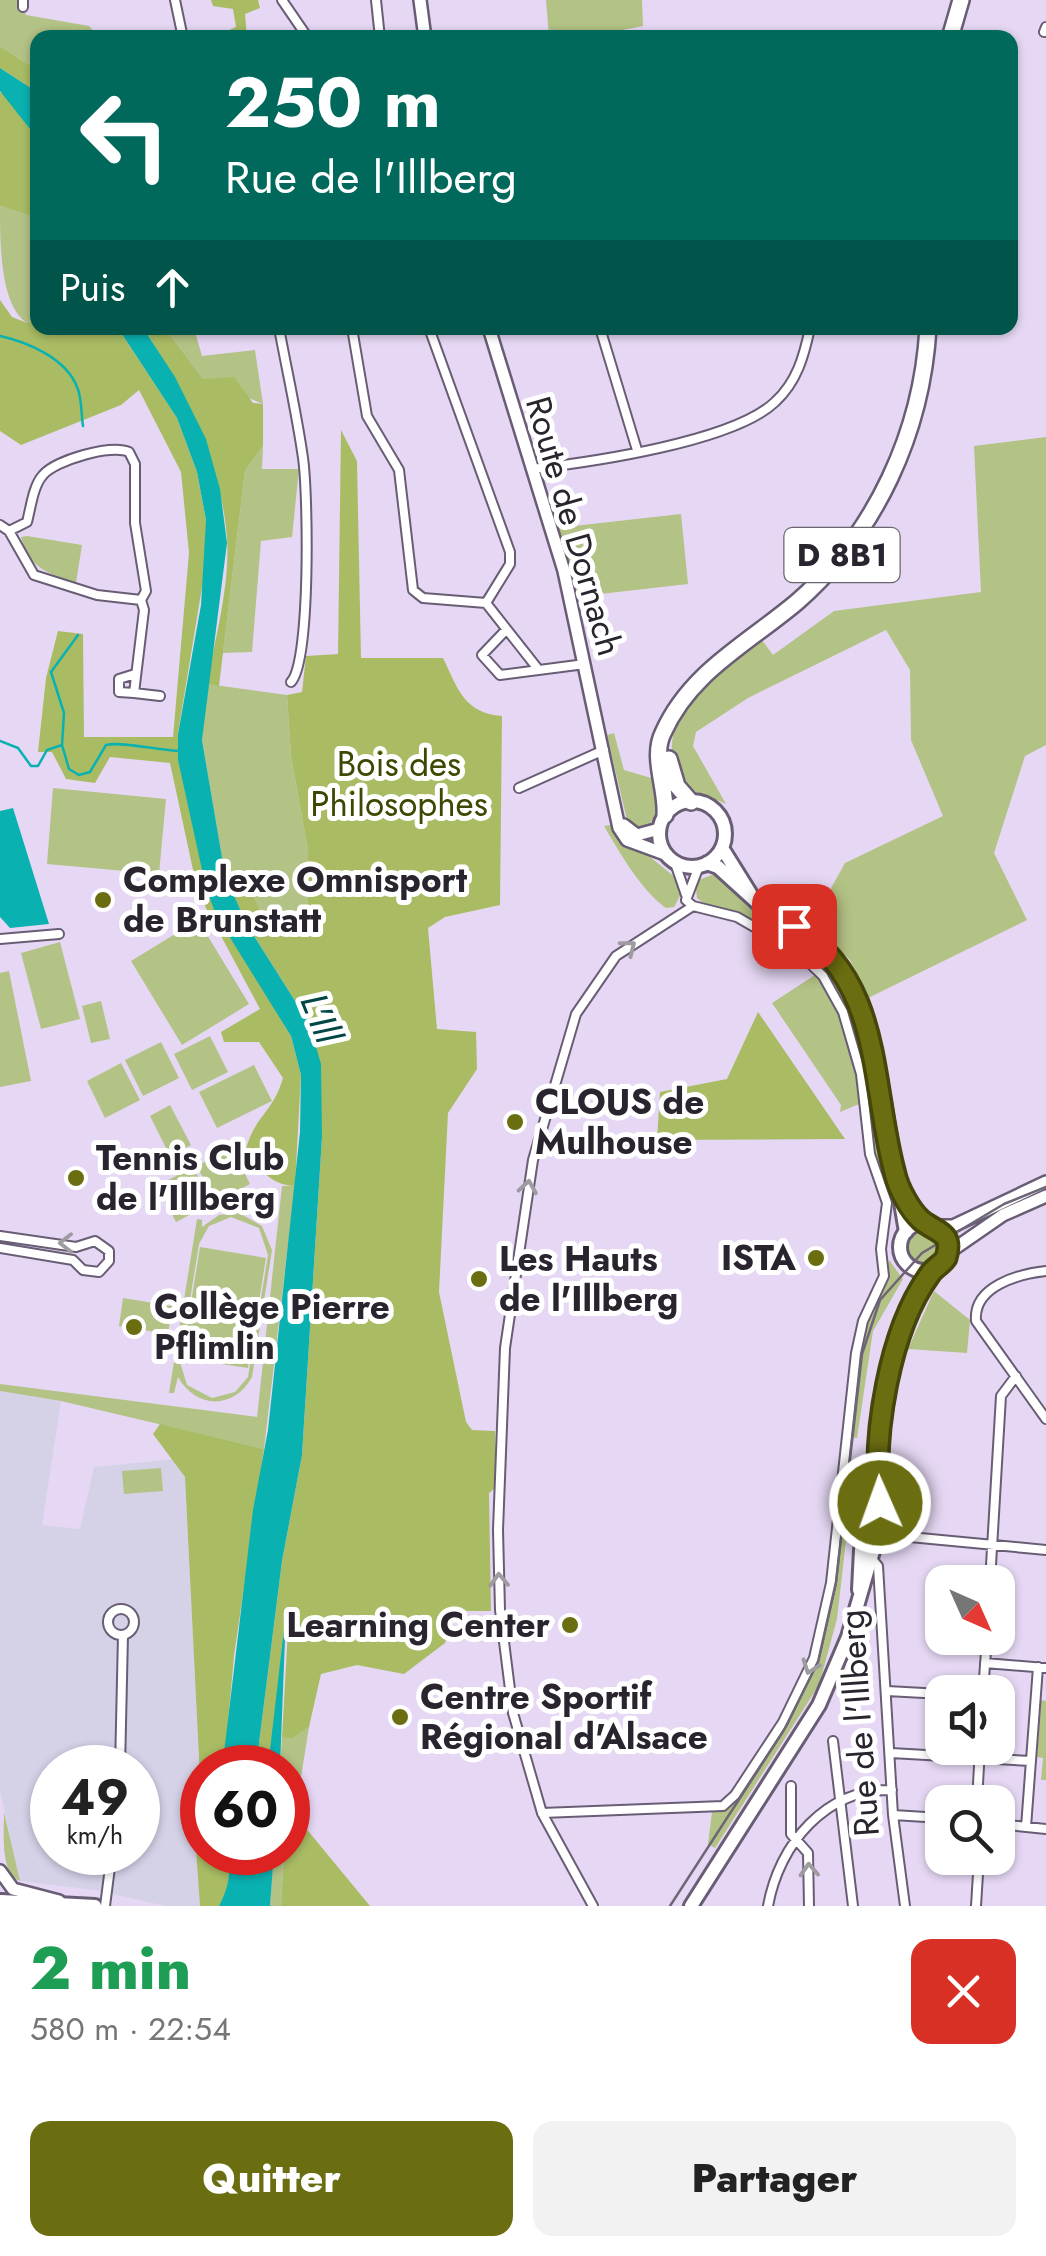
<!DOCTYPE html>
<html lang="fr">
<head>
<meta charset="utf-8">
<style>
  body { margin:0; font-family:Jost,sans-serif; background:#f2f2f2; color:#222; height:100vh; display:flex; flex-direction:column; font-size:38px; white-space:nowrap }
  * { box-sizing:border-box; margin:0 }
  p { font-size:32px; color:#767676 }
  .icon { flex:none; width:55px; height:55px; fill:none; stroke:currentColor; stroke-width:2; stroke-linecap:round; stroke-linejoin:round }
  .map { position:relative; height:1906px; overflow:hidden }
  .side { display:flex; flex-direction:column; background:#fff; flex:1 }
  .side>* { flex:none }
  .guide { position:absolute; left:30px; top:30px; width:988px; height:305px; border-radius:20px; box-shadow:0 2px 8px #0004; background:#00695c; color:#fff; overflow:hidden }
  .needle { width:65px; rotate:135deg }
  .buttons { position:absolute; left:925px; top:1565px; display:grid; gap:20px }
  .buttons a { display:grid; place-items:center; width:90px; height:90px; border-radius:20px; background:#fff; box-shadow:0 2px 8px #0004; font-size:50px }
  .speed { position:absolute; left:30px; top:1745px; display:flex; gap:20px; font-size:50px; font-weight:700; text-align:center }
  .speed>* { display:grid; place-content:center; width:130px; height:130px; border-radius:50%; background:#fff; box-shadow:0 2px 8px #0004; line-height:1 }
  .speed small { font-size:25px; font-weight:400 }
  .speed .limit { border:15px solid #d22; background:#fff; color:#111 }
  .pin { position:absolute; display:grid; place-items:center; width:85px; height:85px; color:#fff; margin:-42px; border-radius:20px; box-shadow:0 5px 15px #0006 }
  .me { position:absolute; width:110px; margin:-55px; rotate:358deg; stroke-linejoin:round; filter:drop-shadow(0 0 8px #0008) }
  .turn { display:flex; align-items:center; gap:35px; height:210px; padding:0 30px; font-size:45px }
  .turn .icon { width:130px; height:130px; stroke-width:2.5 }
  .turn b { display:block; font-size:70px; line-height:85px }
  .then { display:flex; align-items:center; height:95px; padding:0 30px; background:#0003; gap:20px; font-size:38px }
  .round { display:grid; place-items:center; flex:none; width:105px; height:105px; border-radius:20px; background:#f2f2f2 }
  .overview { display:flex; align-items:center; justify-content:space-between; height:170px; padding:0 30px }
  h1 { font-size:60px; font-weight:800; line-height:75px; color:#1e9e55 }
  .cta { display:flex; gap:20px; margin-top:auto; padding:20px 30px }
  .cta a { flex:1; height:115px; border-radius:20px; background:#6a6d10; color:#fff; font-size:40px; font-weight:800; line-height:115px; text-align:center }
  .cta a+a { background:#f2f2f2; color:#222 }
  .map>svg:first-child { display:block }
  .commercial { fill:#d5d2e8; fill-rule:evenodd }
  .green { fill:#b3c285; fill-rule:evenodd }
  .forest { fill:#a9bc64 }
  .water { fill:#0ab1b1 }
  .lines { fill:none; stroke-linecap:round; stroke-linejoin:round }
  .stream { stroke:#0ab1b1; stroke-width:2.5 }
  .street-casing { stroke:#695d75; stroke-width:12 }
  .secondary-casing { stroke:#695d75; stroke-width:16 }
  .primary-casing { stroke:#695d75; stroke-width:18 }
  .highway-casing { stroke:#695d75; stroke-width:20 }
  .street { stroke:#fff; stroke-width:8 }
  .secondary { stroke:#fff; stroke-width:11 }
  .primary { stroke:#fff; stroke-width:12 }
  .highway { stroke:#fff; stroke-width:15 }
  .tram { stroke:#6e6676; stroke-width:2.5 }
  .oneway { stroke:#9f9ca1 }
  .route-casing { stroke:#45470a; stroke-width:25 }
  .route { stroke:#6a6d10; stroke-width:18 }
  .poi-dot { fill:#6a6d10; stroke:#fff; stroke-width:4 }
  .labels { text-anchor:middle; stroke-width:10; stroke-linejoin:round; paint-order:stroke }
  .shield { fill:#fff; stroke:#69666d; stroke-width:2.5 }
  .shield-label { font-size:32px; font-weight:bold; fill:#29242e }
  .street-label { font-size:35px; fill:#29242e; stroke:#fff }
  .park-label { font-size:35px; fill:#3d4903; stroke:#fff }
  .poi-label { font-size:35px; font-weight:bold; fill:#29242e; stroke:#fff; text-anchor:start }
  .water-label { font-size:38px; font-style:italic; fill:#044545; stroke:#fff }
</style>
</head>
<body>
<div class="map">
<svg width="1046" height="1906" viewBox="0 0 1046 1906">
  <rect width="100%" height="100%" fill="#e6d8f4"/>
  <!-- commercial -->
  <path class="commercial" d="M 0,1391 L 61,1401 L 42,1525 L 80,1529 L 94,1467 L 176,1459 L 185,1477 L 202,1818 L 194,1823 L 200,1906 L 165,1906 L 95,1890 L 20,1881 L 0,1791 ZM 52,1768 L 138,1768 L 138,1852 L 52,1852 Z"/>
  <!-- green -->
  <path class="green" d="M 0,0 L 21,0 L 26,15 L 89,26 L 99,37 L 38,38 L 37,70 L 0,46 Z
    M 546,0 L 642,0 L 643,26 L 588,37 L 549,37 Z
    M 0,206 L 37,218 L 37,318 L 27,323 C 0,305 0,245 0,206 Z
    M 165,328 L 194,328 L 202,356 L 255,350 L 263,404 L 203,379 Z
    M 1046,437 L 1046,745 L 1025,756 L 994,853 L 1027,920 L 868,998 L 850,960 L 811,924 L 845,863 L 943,816 L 911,740 L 910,670 L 886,630 L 748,698 L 696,732 L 693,746 L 726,804 C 716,799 700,795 691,789 C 659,769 672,714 694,692 C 715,673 740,657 762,640 L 773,655 L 834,611 L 981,592 L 974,446 Z
    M 263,446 L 262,469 L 299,469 L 292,537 L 261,541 L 252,652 L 223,653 L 245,471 Z
    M 681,514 L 688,584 L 574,597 L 556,528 Z
    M 27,536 L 82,545 L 76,583 C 49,574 27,567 21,537 Z
    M 207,684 L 287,695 L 291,757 L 308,850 L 309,933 L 272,936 L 240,871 L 225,876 L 202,740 Z
    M 614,733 L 624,770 L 658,780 C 658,800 660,820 640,832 L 627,820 L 607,735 Z
    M 53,788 L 166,799 L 159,874 L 47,864 Z
    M 605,797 L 617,830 L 676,878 L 681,894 L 674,907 L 666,908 C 640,889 620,853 604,826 L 611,825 Z
    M 715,874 C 732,881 739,902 753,910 C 775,922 800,932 819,950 C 879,1007 874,1099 886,1172 C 869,1150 873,1125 869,1098 C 862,1057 851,1009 827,975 C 807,947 764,923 732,911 C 718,906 708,908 697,898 L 695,881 Z
    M 198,920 L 249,1004 L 182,1045 L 131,961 Z
    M 60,942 L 80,1019 L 41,1029 L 21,953 Z
    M 9,971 L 31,1081 L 0,1087 L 0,973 Z
    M 815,975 C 841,1008 859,1063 859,1104 L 840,1112 L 841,1105 L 772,1003 Z
    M 101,1001 L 110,1039 L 91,1043 L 82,1006 Z
    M 210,1036 L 228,1072 L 192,1090 L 174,1054 Z
    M 161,1042 L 179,1078 L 143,1096 L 125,1060 Z
    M 121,1063 L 140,1100 L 105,1118 L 87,1081 Z
    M 254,1065 L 272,1101 L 217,1128 L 199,1092 Z
    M 170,1105 L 191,1145 L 170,1156 L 150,1116 Z
    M 232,1148 L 250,1184 L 215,1202 L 197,1166 Z
    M 193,1167 L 212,1203 L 176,1222 L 157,1186 Z
    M 282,1186 L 295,1186 L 264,1449 L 61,1401 L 0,1391 L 0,1384 L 257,1417 Z
    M 239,1213 L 262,1226 L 272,1250 L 252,1377 C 234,1410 196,1409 178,1377 L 174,1393 L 169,1393 L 197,1219 L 202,1220 L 202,1227 L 219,1215 ZM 231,1217 L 259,1228 L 268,1255 L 248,1377 L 235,1392 L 212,1398 L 187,1385 L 180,1362 L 199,1244 L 209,1226 Z
    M905 1246a19 19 0 1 1 38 0a19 19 0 1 1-38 0Z
    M 200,1247 L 266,1258 L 248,1368 L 182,1358 Z
    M 889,1260 L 903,1279 L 873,1331 L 857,1438 L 847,1437 L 859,1346 L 885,1282 Z
    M 934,1291 L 970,1320 L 967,1353 L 908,1349 Z
    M 123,1298 L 172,1306 L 168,1334 L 119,1326 Z
    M 161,1468 L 163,1491 L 124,1494 L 122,1471 Z
    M 840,1505 L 850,1506 L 837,1619 L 819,1685 L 715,1848 L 708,1844 L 712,1812 C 737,1808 746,1785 759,1765 C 819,1669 830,1616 840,1505 Z
    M 1041,1700 L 1046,1701 L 1046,1780 L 1041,1780 L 1043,1758 L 1037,1757 Z
    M 309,1727 L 295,1815 L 288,1829 L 288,1768 L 280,1768 L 282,1737 L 292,1737 Z
    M 4,1812 L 20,1881 C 0,1873 4,1834 4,1812 Z
    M 274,1853 L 284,1853 L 281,1906 L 270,1906 Z"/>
  <!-- forest -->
  <path class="forest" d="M 211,0 L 258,0 L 260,8 L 245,14 L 247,37 L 213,37 L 236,27 L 233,9 L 213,6 Z
    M 0,46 L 37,70 L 37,92 L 0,68 Z
    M 0,92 C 46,116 37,175 37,218 L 0,206 Z
    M 0,300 L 12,317 L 27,323 L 37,318 L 38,328 L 118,328 L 177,418 L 197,472 L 206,520 L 206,563 L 178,733 L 246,961 L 291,1036 L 301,1075 L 295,1186 C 272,1186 260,1169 245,1153 C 254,1115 272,1115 283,1078 L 259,1042 L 224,1042 L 221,1032 L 260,1009 L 198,893 L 170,763 L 110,757 L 95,783 L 66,779 L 52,752 L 38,752 L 46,678 L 58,631 L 83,634 L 84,737 L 173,737 L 189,553 L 181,472 L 139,390 L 121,405 L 21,445 L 0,431 Z
    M 143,328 L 165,328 L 203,379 L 234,377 L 253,403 L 263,404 L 263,446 L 245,471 L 219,686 L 207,684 C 215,638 230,586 227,539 C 221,459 186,394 143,328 Z
    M 341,430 L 357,461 L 361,658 L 443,658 C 458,689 464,713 502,716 L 500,905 L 445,917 L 428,928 L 437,1029 L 476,1032 L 477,1069 L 448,1113 L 439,1292 L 466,1422 L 472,1430 L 495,1431 L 495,1488 L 489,1493 L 491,1611 L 455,1611 L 445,1643 L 404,1674 L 357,1665 L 321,1674 L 309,1727 L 292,1738 L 282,1737 L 289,1612 L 268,1768 L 256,1767 L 282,1561 L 302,1455 L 322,1137 L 309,1023 L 247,925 L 225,876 L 240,870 L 272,935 L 308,933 L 308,850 L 291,757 L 287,695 L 302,692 L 306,656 L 338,654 Z
    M 758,1012 L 845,1139 L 657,1140 L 660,1092 L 727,1079 Z
    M 160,1424 L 264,1449 L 234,1656 L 224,1767 L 202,1768 L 202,1852 L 225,1853 C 233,1871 229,1889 219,1906 L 200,1906 L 194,1822 L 202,1818 L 185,1477 L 153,1434 Z
    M 295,1815 L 370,1906 L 281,1906 L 284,1853 L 288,1852 L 288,1829 Z"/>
  <!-- water -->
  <path class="water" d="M 0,68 L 37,92 L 37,138 L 0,91 Z
    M 118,328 L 143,328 L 175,377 L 206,439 L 220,489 L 227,543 L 202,740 L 225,875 L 247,925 L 309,1023 L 321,1064 L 322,1137 L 302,1455 L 282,1561 L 256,1767 L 224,1767 L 224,1753 L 253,1510 L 268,1430 L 300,1132 L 301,1075 L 291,1036 L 216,915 L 206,888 L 178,760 L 178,734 L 201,605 L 206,520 L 197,472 L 177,418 Z
    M 13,808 L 49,924 L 10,928 L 0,917 L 0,811 Z
    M 286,1612 L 280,1767 L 268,1767 Z
    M 225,1853 L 274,1853 L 270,1906 L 219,1906 C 228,1889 233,1871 225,1853 Z"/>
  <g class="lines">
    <!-- stream -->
    <path class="stream" d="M 0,336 C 27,342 66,358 77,387 C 82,397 81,414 83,426
      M 78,635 L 51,672 L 64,713 L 62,745 L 69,769 L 79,775 L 90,772 L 106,745 C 122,741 160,751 181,751
      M 0,741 L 18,748 L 31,766 L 38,766 L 47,750 L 62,745"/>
    <defs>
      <path id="street" d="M 23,0 L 23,7
        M 175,0 L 183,38
        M 282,0 L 308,38
        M 376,0 L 380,38
        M 1044,32 L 1046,27
        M 603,38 L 604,37
        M 279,328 C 287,371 297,415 303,458 C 308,492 311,661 291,682
        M 352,328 L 367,416 L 399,470 L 413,590 L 423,598 L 486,603
        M 429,328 L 510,552 L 510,564 L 486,603
        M 600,328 L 637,450
        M 532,469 C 591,462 733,442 775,402 C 797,382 804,356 810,328
        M 0,525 L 9,531 L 27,522 C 31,507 33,486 43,475 C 56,460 111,444 129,452 L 135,464 L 135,523 L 146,591 L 141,600 L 144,610 L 134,693 L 119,692 L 119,679 L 135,674
        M 9,531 L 34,575 L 97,595 L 141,600
        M 486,603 L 538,669
        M 506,630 L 482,655 L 500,675 L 585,664
        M 134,693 L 160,696
        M 519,788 L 604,750
        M 675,863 L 686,895
        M 0,939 L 59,934
        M 0,1236 L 76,1247 L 95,1241 L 109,1251 L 109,1261 L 99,1272 L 83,1270 L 73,1260 L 0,1248
        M 1046,1271 C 1019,1274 973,1286 976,1321 L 1046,1419
        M 878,1534 L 1046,1550
        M 872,1559 L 878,1566 L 893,1815 L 905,1906
        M 990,1582 L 1001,1396 L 1016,1376
        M108 1622a13 13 0 1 1 26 0a13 13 0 1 1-26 0Z
        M 985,1663 L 1046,1668
        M 887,1691 L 942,1694
        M 983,1692 L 987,1638
        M 833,1741 L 853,1906
        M 891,1753 L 1031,1761
        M 120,1768 L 123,1635
        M 791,1786 L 791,1834 L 808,1853 L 809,1906
        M 977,1802 L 980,1748
        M 542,1813 L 723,1806 L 735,1795 L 783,1722 L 814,1658 L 831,1583 L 856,1353 L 863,1321 L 884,1276 L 881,1249 L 887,1203 L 870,1154 L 861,1074 L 843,1012 L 823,976 L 799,953 L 737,917 L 693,906
        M 893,1815 L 942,1818
        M 998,1824 L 1046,1829
        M 1026,1827 L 1038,1667
        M 105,1906 L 112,1852
        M 593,1906 L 542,1813 L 513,1713 L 500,1610 L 498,1530 L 505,1348 L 533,1160 L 576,1014 L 616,956 L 693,906 L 686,900 L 699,866
        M 768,1906 C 779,1844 826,1788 892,1790
        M 976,1906 L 979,1858"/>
      <path id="secondary" d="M 420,0 L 425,38
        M 489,328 L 564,571 L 619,828 L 627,840 L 665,854
        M 624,825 L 637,835 L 659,829
        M 936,1226 L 953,1226 L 1046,1182
        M 948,1253 L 1003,1215 L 1046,1196
        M 0,1871 L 13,1889 L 59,1901"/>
      <path id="primary" d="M659 834a33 33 0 1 1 66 0a33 33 0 1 1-66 0Z
        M 722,848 L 750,893
        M 707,863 L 718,867 L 762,907 L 817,942 L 854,988 L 878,1067 L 906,1232
        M900 1247a24 24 0 1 1 48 0a24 24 0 1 1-48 0Z
        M 859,1590 L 861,1550 L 875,1485
        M 1,1901 L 95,1906
        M 691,1906 L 819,1705 L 848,1637 L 878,1534 L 877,1464 L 892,1366 L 917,1296 L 932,1271"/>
      <path id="highway" d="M 950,38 L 961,0
        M 669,759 L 677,786 L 691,802
        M 665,815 C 667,789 651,757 663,733 C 690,672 747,644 797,602 C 876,533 922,432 928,328"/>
    </defs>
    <!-- street casing -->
    <use href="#street" class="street-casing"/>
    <!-- secondary casing -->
    <use href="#secondary" class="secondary-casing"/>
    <!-- primary casing -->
    <use href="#primary" class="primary-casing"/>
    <!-- highway casing -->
    <use href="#highway" class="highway-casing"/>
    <!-- street -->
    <use href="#street" class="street"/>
    <!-- secondary -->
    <use href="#secondary" class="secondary"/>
    <!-- primary -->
    <use href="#primary" class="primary"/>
    <!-- highway -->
    <use href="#highway" class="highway"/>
    <!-- tram -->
    <path class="tram" d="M 670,1906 L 784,1730 L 818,1662 L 836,1582 L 862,1354 L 880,1300 L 922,1253 L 1004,1204 L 1046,1187"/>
  </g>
  <!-- one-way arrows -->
  <defs><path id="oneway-chevron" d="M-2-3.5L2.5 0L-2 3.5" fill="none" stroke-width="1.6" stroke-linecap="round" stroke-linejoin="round" transform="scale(2.5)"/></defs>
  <g class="oneway">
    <use href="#oneway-chevron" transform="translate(629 947) rotate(-38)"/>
    <use href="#oneway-chevron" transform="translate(528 1187) rotate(-81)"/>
    <use href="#oneway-chevron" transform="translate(66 1243) rotate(-180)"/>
    <use href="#oneway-chevron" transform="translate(499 1580) rotate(-92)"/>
    <use href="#oneway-chevron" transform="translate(810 1667) rotate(110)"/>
    <use href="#oneway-chevron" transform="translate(809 1870) rotate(-93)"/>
  </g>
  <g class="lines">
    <defs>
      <path id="route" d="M 794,926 C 884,982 870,1084 895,1174 C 898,1188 910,1210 921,1220 C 936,1233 954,1231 946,1258 C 941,1265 934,1268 930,1274 C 889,1330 872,1436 880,1503"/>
    </defs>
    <!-- route casing -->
    <use href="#route" class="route-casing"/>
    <!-- route -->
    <use href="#route" class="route"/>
  </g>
  <!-- markers -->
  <g class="poi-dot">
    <circle cx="103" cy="900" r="10"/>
    <circle cx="515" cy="1122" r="10"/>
    <circle cx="76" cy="1178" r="10"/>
    <circle cx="816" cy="1258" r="10"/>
    <circle cx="479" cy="1279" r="10"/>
    <circle cx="134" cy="1327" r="10"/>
    <circle cx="570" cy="1625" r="10"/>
    <circle cx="400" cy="1717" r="10"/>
  </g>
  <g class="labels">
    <!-- shield labels -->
    <rect class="shield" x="784.5" y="528" width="115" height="54" rx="8"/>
    <g class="shield-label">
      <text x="842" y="566">D 8B1</text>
    </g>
    <!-- street labels -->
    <g class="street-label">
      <text transform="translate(574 526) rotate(74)" y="12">Route de Dornach</text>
      <text transform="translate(859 1723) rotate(-94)" y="12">Rue de l'Illberg</text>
    </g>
    <!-- park labels -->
    <g class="park-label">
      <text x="399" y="776">Bois des<tspan x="399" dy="40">Philosophes</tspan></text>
    </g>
    <!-- poi labels -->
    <g class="poi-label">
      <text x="123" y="892">Complexe Omnisport<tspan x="123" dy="40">de Brunstatt</tspan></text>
      <text x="535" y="1114">CLOUS de<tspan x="535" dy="40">Mulhouse</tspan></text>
      <text x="96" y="1170">Tennis Club<tspan x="96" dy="40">de l'Illberg</tspan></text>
      <text x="796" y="1270" text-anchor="end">ISTA</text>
      <text x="499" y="1271">Les Hauts<tspan x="499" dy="40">de l'Illberg</tspan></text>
      <text x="154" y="1319">Collège Pierre<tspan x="154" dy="40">Pflimlin</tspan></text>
      <text x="550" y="1637" text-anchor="end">Learning Center</text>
      <text x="420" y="1709">Centre Sportif<tspan x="420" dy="40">Régional d'Alsace</tspan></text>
    </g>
    <!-- water labels -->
    <g class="water-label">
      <text transform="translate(321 1018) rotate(68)" y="13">L'Ill</text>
    </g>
  </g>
</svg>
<div class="buttons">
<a><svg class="needle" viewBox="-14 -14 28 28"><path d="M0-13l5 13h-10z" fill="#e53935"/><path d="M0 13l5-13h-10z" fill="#767676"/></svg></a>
<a><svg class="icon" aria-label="sound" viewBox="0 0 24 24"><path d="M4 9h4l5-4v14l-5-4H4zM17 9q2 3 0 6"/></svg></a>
<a><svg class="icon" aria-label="search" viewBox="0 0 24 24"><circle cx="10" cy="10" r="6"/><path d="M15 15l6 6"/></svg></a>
</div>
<div class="speed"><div>49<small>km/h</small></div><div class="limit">60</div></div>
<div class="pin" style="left:794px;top:926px;background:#d93025"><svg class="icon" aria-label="arrive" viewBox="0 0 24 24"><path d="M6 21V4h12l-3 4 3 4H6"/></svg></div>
<svg class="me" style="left:880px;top:1503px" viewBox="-20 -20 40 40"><circle r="17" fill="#6a6d10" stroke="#fff" stroke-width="3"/><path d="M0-11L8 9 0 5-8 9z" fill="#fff"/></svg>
<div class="guide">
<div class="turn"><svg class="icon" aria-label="left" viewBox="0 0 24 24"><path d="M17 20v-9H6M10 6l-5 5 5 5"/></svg><div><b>250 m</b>Rue de l'Illberg</div></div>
<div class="then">Puis<svg class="icon" aria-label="ahead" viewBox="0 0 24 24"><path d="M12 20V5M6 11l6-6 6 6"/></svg></div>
</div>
</div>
<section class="side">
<div class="overview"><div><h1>2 min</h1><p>580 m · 22:54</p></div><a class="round" style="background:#d93025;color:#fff"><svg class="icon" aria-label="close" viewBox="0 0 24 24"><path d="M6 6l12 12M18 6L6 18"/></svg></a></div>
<div class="cta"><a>Quitter</a><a>Partager</a></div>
</section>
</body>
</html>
